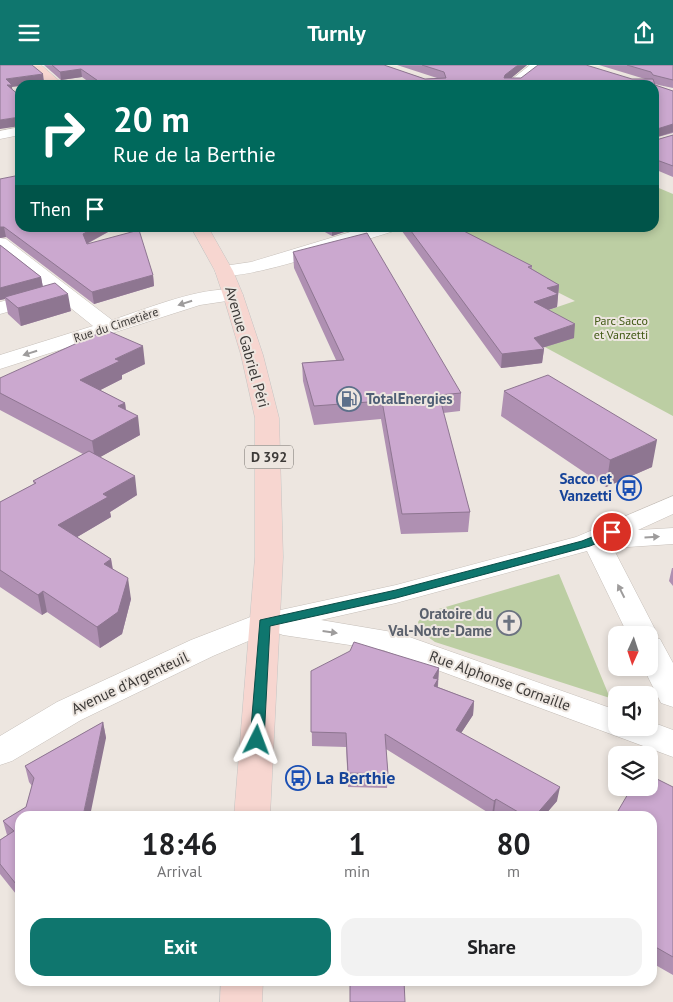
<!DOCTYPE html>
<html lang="en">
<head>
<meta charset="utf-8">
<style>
  body { margin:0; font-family:"PT Sans",sans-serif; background:#f2f2f2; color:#202124; height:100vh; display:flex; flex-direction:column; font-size:19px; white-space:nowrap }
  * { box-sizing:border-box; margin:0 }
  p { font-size:16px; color:#757577 }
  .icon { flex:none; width:28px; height:28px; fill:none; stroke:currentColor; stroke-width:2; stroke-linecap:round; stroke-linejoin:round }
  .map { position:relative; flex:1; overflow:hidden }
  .panel { position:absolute; left:15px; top:746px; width:642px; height:175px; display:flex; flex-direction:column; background:#fff; border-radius:15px; box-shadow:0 2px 8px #0003 }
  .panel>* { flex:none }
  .top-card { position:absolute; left:15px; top:15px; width:644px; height:152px; border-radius:15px; box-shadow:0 2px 8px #0003; background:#00695c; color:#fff; overflow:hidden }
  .needle { width:32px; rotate:183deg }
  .buttons { position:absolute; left:608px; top:561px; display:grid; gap:10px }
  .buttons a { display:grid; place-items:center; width:50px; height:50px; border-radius:10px; background:#fff; box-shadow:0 2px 8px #0003; font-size:25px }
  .pin { position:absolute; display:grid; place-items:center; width:42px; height:42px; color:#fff; margin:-21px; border:2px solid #fff; border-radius:50%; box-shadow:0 1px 5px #0007 }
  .me { position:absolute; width:55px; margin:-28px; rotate:3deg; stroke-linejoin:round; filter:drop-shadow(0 0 4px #0008) }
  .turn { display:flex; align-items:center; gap:18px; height:105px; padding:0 15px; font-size:22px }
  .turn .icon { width:65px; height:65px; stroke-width:2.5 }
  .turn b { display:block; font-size:35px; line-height:42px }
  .then { display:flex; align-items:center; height:48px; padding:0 15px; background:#0003; gap:10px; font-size:19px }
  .eta { display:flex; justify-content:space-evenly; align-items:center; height:85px; text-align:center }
  .eta b { font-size:30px; font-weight:700; line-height:35px }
  .button { display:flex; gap:10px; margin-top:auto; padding:10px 15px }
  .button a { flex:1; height:58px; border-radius:15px; background:#0f766e; color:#fff; font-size:20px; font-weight:700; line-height:58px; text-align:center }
  .button a+a { background:#f2f2f2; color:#202124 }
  header { display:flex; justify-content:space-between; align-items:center; height:65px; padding:0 15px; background:#0f766e; color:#fff; font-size:22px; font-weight:700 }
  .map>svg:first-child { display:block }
  .green { fill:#bccea3 }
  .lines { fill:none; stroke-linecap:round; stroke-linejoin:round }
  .minor-casing { stroke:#c6bfb9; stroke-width:1 }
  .major-casing { stroke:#c5c4c3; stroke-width:1 }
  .minor { fill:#fff; fill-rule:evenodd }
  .major { fill:#f7d6d0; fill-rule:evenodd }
  .wall { fill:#af90b2 }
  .shaded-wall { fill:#8e7691 }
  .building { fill:#cba8cf; stroke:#8e7691 }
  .oneway { fill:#9e9c9c }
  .route { fill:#0f766e; stroke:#0a4d48 }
  .labels { text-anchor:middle; stroke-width:4; stroke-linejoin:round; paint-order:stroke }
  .far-park-label { font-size:12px; fill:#415914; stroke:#ede6e0 }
  .far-street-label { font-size:12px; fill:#3d3a38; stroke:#ede6e0 }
  .shield { fill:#ede6e0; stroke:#726e6a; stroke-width:1 }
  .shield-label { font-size:14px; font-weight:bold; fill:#3d3a38 }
  .street-label { font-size:15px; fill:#3d3a38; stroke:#ede6e0 }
  .service-label { font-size:15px; font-weight:bold; fill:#4e5e75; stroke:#ede6e0; text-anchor:start }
  .transit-label { font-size:15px; font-weight:bold; fill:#164399; stroke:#ede6e0; text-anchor:end }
  .worship-label { font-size:15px; font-weight:bold; fill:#5b616d; stroke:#ede6e0; text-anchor:end }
  .near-transit-label { font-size:18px; font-weight:bold; fill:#164399; stroke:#ede6e0; text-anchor:start }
</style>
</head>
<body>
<header><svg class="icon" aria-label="menu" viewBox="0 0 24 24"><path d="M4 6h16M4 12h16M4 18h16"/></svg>Turnly<svg class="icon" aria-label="share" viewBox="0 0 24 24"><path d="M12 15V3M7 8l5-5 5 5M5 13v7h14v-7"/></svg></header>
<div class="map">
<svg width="673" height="937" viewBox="0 0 673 937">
  <rect width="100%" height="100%" fill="#ede6e0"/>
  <!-- green -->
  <path class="green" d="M 654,121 L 673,129 L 673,351 L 504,260 L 575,236 L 431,163 L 654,162 Z
    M 559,509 L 610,633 L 435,577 L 421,567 L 418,557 L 425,548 Z"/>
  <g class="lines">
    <defs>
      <path id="minor" d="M 530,0 L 544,0 L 519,20 L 505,20 Z
        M 20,62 L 20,70 L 0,74 L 0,66 Z
        M 367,162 L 396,162 L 394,166 C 360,176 246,217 217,210 L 215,206 L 217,202 L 251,197 Z
        M 0,173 L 6,174 L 112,255 C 144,245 208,218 240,226 L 243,230 L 240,234 L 200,240 L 0,304 L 0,290 L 93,261 L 52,228 L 54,231 L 51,235 L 0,249 L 0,237 L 44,225 L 50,227 L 0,187 Z
        M 673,431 L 673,449 L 638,465 L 673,463 L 673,479 L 613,483 L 658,570 L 656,573 L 660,574 L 673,598 L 673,642 L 661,638 L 643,602 L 649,602 L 649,570 L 628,570 L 587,486 L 396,538 L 321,555 L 398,568 L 616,645 L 616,662 L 649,662 L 649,656 L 673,665 L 673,692 L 383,585 L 283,570 L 272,566 L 213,591 L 81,655 L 12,696 L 0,700 L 0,671 L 57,637 L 191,575 L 253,551 L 396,520 L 576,472 Z"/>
      <path id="major" d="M 27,0 L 41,0 L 64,20 L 50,20 Z
        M 191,162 L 208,162 L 233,206 L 243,230 L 263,290 L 279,353 L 283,492 L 270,751 L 234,751 L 255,492 L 255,353 L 241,290 L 223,230 L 215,206 Z
        M 221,916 L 263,916 L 262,937 L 220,937 Z"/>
    </defs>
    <!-- minor casing -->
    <use href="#minor" class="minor-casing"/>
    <!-- major casing -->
    <use href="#major" class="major-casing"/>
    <!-- minor -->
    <use href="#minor" class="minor"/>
    <!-- major -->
    <use href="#major" class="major"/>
  </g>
  <!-- wall -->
  <path class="wall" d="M 44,0 L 384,0 L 425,14 L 437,13 L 397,0 L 527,0 L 511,13 L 645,14 L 599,0 L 673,0 L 673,23 L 654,19 L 655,20 L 673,26 L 673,68 L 654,73 L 656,75 L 673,70 L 673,112 L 654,104 L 654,20 L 93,20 L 82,12 L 61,15 Z
    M 20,110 L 20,162 L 117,162 L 87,179 L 153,210 L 154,221 L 94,239 L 6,172 L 0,173 Z
    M 316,162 L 359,162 L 332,171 Z
    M 399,162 L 456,162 L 532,201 L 532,204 L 559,220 L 557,242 L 548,245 L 574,273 L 542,283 L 544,284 L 542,298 L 501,303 Z
    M 0,180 L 41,212 L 43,222 L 71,246 L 21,261 L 8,249 L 5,234 L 0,235 Z
    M 293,187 L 461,328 L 460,346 L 443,348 L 470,447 L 468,467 L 401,469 L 381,354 L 314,360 L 303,316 L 302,298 L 336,295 L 294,203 Z
    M 145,299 L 122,310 L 122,314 L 100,325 L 125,338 L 126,345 L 140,370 L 100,392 L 137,430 L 110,447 L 111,452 L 77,472 L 111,494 L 113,504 L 131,534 L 122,569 L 100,583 L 47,547 L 42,550 L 0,522 L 0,437 L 34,419 L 33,416 L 83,389 L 0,345 L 0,313 Z
    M 504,326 L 652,402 L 606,422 L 501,351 Z
    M 672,503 L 673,503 L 673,521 L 669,516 Z
    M 439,603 L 438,622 L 474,636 L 473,650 L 461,668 L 557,736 L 544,751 L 500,751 L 494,748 L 492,750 L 386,684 L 388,709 L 387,723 L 348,722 L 346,682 L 312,681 L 311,606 Z
    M 103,657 L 106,673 L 20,751 L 20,834 L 0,809 L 0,775 L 7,770 L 3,756 L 26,742 L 32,721 L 29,717 L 25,701 Z
    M 673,722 L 673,910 L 652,898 L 652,751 Z"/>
  <!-- shaded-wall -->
  <path class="shaded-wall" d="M 518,0 L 527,0 L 504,19 L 505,10 Z
    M 81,4 L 82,12 L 61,15 L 60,7 Z
    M 43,9 L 44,17 L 26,20 L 20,20 L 20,21 L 12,22 L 13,28 L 9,29 L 6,14 Z
    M 152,16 L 152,20 L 127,20 Z
    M 20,52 L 20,61 L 0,64 L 0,55 Z
    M 673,59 L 673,67 L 654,73 L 654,65 Z
    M 0,162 L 4,162 L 6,172 L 0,173 Z
    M 96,162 L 117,162 L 84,180 L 83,169 Z
    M 332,162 L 359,162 L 332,171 Z
    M 153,210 L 154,221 L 94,239 L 92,227 Z
    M 41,212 L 43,223 L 5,232 L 5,234 L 0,235 L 0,223 Z
    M 559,220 L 557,242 L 533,250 L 534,237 L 547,223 Z
    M 68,229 L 71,246 L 21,261 L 18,243 Z
    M 575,259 L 574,273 L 535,285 L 544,284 L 542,298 L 501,303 L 502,289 L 534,273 Z
    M 143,281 L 145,299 L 122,310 L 122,314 L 83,334 L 80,315 L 115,294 Z
    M 125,338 L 127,356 L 118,341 Z
    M 138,351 L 140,370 L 95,395 L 92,376 Z
    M 657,375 L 652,402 L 606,422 L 610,395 Z
    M 135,411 L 137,430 L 110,447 L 111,452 L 62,481 L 58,460 L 103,429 Z
    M 111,494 L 114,515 L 104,499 Z
    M 128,513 L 131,534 L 122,569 L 100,583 L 97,562 Z
    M 43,526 L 47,547 L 42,550 L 38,530 Z
    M 439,603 L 437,628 L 433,635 L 433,613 Z
    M 474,636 L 473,650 L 454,679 L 456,665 Z
    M 103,657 L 106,673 L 90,751 L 83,751 Z
    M 560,722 L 557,736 L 544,751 L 535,751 Z
    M 496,734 L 494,748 L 492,750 L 494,736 Z"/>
  <!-- building -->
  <path class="building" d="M 0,0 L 32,0 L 43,9 L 6,14 L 12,20 L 7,20 L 20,31 L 20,65 L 19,63 L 20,52 L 0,55 Z
    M 52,0 L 384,0 L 425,14 L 446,13 L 444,7 L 422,0 L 518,0 L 505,10 L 504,13 L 521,13 L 538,0 L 586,0 L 632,14 L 653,14 L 655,20 L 673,26 L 673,59 L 654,65 L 654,20 L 157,20 L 152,16 L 127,20 L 104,20 L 81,4 L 60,7 Z
    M 627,0 L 673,0 L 673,15 L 653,10 L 651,7 Z
    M 673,70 L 673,101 L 654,94 L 654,73 L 656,75 Z
    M 20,110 L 20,162 L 96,162 L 83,169 L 87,179 L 139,165 L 153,210 L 92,227 L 4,162 L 0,162 L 0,114 Z
    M 408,162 L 456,162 L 532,201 L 528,202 L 559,220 L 547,223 L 558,229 L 534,237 L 575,259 L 534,273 L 544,284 L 502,289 Z
    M 367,168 L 461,328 L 439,330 L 470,447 L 402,449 L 382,336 L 314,341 L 302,298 L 344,295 L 293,187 Z
    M 0,180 L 41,212 L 0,223 Z
    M 55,218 L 68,229 L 18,243 L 5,232 Z
    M 106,265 L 143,281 L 115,294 L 120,296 L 80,315 L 125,338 L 118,341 L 138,351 L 92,376 L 0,328 L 0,313 Z
    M 548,310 L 657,375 L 610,395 L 504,326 Z
    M 89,386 L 135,411 L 103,429 L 108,432 L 58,460 L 111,494 L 104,499 L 128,513 L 118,547 L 97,562 L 43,526 L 38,530 L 0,505 L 0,437 L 36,418 L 33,416 Z
    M 354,577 L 439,603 L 433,613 L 438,614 L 434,621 L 474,636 L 456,665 L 560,722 L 535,751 L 525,751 L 496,734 L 494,736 L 385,669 L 388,709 L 348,708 L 346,668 L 311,667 L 311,606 L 350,586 Z
    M 103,657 L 83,751 L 20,751 L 20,824 L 0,799 L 0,775 L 14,766 L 3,756 L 26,742 L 34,713 L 25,701 Z
    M 649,710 L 673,722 L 673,892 L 652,880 L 652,751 L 615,751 L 632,722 L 649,722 Z
    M 350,916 L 404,916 L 405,937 L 350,937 Z"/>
  <!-- one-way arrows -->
  <defs><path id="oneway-solid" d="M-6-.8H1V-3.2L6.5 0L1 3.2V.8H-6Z" transform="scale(1.25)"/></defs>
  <g class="oneway">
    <use href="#oneway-solid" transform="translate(185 238) rotate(162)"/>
    <use href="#oneway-solid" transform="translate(30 288) rotate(162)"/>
    <use href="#oneway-solid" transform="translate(652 472) rotate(-3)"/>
    <use href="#oneway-solid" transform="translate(621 526) rotate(-117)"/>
    <use href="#oneway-solid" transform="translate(330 567) rotate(8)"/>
  </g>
  <!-- route -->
  <path class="route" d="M 612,464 L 618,467 L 617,470 L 590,481 L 396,533 L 270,561 L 264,675 L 262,679 L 252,679 L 250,675 L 260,555 L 396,525 L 582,476 Z"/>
  <!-- icons -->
  <defs>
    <symbol id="fuel-ring" viewBox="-11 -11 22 22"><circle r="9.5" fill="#ede6e0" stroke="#5c6f8a" stroke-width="1.5"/><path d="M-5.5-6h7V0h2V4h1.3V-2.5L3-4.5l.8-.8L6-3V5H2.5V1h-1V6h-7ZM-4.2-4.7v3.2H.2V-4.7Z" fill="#5c6f8a"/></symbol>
    <symbol id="bus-ring" viewBox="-11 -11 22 22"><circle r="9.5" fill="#ede6e0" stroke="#1a4fb4" stroke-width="1.5"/><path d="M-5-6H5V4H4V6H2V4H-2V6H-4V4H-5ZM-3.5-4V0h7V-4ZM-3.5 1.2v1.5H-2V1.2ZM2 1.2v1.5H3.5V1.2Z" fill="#1a4fb4"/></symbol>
    <symbol id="church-ring" viewBox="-11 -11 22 22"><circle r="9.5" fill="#ede6e0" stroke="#6b7280" stroke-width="1.5"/><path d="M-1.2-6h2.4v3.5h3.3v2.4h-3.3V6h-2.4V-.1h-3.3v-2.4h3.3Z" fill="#6b7280"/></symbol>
  </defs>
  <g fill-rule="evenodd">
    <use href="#fuel-ring" x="335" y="320" width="28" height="28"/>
    <use href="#bus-ring" x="615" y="409" width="28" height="28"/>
    <use href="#church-ring" x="495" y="544" width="28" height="28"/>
    <use href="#bus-ring" x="284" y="699" width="28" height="28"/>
  </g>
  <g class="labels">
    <!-- far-park labels -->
    <g class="far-park-label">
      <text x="621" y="260">Parc Sacco<tspan x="621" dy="14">et Vanzetti</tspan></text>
    </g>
    <!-- far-street labels -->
    <g class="far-street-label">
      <text transform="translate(116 260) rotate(-18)" y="4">Rue du Cimetière</text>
    </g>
    <!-- shield labels -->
    <rect class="shield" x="245" y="380.5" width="48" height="23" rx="4"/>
    <g class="shield-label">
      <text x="269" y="397">D 392</text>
    </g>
    <!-- street labels -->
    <g class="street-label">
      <text transform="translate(247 282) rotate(74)" y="5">Avenue Gabriel Péri</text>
      <text transform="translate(500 616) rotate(20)" y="5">Rue Alphonse Cornaille</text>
      <text transform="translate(130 618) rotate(-25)" y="5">Avenue d'Argenteuil</text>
    </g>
    <!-- service labels -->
    <g class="service-label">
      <text x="366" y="339">TotalEnergies</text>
    </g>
    <!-- transit labels -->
    <g class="transit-label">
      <text x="612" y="419">Sacco et<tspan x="612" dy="17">Vanzetti</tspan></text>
    </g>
    <!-- worship labels -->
    <g class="worship-label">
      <text x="492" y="554">Oratoire du<tspan x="492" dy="17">Val-Notre-Dame</tspan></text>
    </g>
    <!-- near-transit labels -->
    <g class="near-transit-label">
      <text x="316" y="719">La Berthie</text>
    </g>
  </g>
</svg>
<div class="buttons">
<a><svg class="needle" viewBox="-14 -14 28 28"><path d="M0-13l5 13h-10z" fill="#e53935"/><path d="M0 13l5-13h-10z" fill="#757577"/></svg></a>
<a><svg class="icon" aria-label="sound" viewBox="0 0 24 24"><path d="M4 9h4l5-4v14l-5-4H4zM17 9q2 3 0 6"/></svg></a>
<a><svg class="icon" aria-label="layers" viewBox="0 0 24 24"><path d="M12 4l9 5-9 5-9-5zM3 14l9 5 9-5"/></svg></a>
</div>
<div class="pin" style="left:612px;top:467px;background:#d93025"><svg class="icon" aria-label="arrive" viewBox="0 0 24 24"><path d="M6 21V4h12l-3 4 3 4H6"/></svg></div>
<svg class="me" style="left:257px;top:675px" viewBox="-20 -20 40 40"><path d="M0-17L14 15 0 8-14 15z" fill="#0f766e" stroke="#fff" stroke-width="4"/></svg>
<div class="top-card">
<div class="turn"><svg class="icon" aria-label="right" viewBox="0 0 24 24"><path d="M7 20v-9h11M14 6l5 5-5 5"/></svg><div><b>20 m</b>Rue de la Berthie</div></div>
<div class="then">Then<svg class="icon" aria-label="arrive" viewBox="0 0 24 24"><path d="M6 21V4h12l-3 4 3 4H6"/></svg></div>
</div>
<section class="panel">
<div class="eta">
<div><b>18:46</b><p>Arrival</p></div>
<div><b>1</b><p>min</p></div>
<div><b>80</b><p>m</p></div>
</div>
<div class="button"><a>Exit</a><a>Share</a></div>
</section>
</div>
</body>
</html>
